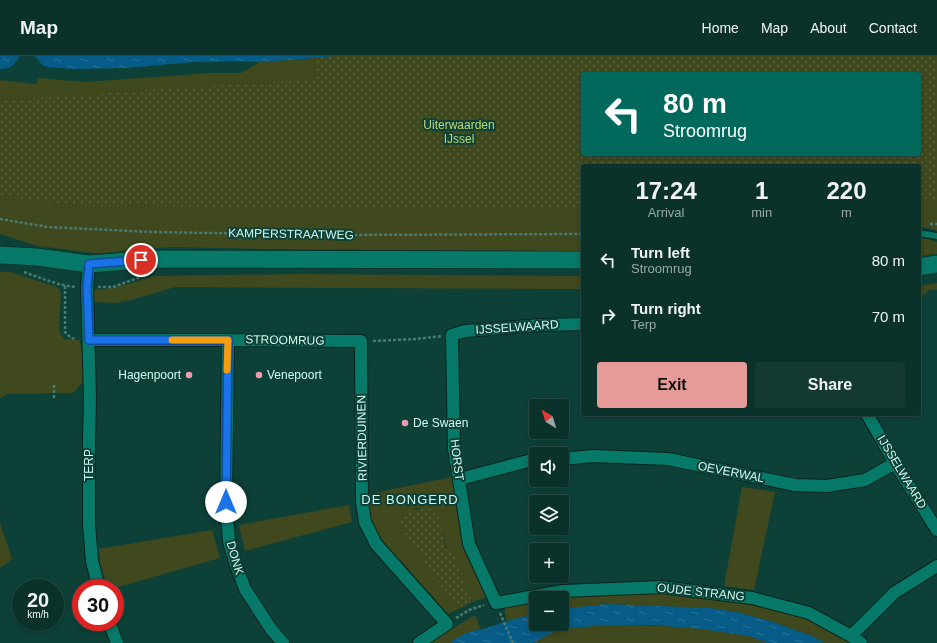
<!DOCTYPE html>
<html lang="en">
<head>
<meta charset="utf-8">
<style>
  body { margin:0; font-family:Helvetica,sans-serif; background:#133932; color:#f1f3f6; height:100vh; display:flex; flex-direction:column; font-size:15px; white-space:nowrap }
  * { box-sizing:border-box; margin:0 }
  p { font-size:13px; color:#99a9a8 }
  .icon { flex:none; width:22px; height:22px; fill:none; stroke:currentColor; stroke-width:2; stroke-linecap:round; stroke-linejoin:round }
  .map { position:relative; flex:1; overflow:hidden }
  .side { position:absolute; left:581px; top:108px; width:340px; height:252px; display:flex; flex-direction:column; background:#0a312a; border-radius:4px; box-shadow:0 2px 6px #0003,0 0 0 1px #2a4c47 }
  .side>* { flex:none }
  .hud { position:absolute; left:581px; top:16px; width:340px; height:84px; border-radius:4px; box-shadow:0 2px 6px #0003,0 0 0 1px #2a4c47; background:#00695c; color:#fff; overflow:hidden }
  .needle { width:26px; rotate:322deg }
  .buttons { position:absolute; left:529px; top:343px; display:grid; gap:8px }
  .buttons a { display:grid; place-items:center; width:40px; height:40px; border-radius:4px; background:#0a312a; box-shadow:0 2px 6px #0003,0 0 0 1px #2a4c47; font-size:20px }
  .speed { position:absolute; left:12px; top:523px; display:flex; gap:8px; font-size:20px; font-weight:700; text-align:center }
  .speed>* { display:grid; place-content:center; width:52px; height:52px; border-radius:50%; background:#0a312a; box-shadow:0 2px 6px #0003,0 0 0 1px #2a4c47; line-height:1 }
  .speed small { font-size:10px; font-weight:400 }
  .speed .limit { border:6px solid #d22; background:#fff; color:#111 }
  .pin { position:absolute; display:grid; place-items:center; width:34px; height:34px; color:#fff; margin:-17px; border:2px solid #fff; border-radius:50%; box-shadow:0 1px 4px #0007 }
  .me { position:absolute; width:44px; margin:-22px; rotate:0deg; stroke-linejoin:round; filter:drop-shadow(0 0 3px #0008) }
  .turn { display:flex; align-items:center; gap:14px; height:84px; padding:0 16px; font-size:18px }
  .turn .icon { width:52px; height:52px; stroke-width:2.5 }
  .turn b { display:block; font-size:28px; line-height:34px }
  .eta { display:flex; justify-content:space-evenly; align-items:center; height:68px; text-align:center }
  .eta b { font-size:24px; font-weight:800; line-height:28px }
  .action { display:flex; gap:8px; margin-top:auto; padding:8px 16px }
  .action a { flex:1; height:46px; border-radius:4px; background:#e69b98; color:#111; font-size:16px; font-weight:800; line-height:46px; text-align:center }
  .action a+a { background:#133932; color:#f1f3f6 }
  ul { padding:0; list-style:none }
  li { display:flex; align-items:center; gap:12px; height:56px; padding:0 16px }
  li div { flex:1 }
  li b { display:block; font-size:15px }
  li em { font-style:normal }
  header { display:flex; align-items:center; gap:24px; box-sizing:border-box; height:56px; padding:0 20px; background:#0a312a; border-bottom:1px solid #2a4c47 }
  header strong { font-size:19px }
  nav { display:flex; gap:22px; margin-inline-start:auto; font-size:14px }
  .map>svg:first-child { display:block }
  .grass { fill:#40481e; fill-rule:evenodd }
  .park { fill:url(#park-dots); fill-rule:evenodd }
  .water { fill:url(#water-ripples) }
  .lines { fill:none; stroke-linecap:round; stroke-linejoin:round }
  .lane-casing { stroke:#07251f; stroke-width:8 }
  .street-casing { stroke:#07251f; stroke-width:14 }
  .secondary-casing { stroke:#07251f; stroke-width:18 }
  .path { stroke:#4a7b72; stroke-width:2.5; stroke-dasharray:3 2; stroke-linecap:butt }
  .lane { stroke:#077968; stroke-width:6 }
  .street { stroke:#077968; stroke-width:12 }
  .secondary { stroke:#077968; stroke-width:17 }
  .route-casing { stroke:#114b97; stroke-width:10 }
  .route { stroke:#1a73e8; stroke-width:7 }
  .slow { stroke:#f59e0b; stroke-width:7 }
  .poi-dot { fill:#f09ab6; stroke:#0d4138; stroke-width:1.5 }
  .labels { text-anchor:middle; stroke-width:4; stroke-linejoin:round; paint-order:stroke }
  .park-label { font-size:12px; fill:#c2d772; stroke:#0d4138 }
  .street-label { font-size:12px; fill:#d0fbf0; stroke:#0d4138 }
  .poi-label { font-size:12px; fill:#d0fbf0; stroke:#0d4138; text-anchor:start }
  .neighbourhood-label { font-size:13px; letter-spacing:1px; fill:#d0fbf0; stroke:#0d4138 }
</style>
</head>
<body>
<header>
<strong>Map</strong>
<nav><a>Home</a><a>Map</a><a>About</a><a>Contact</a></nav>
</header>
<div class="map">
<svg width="937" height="587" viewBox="0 0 937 587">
  <defs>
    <pattern id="park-dots" width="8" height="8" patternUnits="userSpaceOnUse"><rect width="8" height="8" fill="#40481e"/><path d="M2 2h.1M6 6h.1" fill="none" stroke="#5b633f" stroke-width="1.8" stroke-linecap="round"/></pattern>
    <pattern id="water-ripples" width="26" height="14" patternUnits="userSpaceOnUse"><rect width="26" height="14" fill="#065c86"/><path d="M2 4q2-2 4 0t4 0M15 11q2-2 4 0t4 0" fill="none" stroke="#297497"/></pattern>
  </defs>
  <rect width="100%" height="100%" fill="#0d4138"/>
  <!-- grass -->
  <path class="grass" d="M 334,0 L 937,0 L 937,175 L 930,172 L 919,171 L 919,110 L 583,110 L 583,195 L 270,193 L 171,191 L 132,194 L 107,197 L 94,197 L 38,190 L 0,178 L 0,24 L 35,28 L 39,22 L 84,26 L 211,17 L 241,17 L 260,6 L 303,3 ZM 583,18 L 919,18 L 919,98 L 583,98 Z
    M 919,182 L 928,183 L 937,186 L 937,198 L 919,200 Z
    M 0,216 L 10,216 L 57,231 L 61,237 L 59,273 L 61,279 L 65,283 L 80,284 L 83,301 L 83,326 L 73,337 L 7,338 L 0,342 Z
    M 300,218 L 583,220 L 583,233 L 175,231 L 135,243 L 116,247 L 94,246 L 94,234 L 106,233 L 128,228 L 155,220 Z
    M 937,227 L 937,234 L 930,234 L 919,242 L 919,230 Z
    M 452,421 L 462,471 L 476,515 L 486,541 L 472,546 L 452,492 L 447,494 C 443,480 442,452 423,452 C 420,451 416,453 413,453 L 427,502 L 421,505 L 460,552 L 448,558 L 381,483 C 369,467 369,457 369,438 Z
    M 742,431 L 775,436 L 754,534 L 724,530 Z
    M 349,449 L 352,466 L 245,495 L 239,469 Z
    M 0,467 L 12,502 L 10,505 L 0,512 Z
    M 212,474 L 220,502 L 115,532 L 107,532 L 100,506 L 99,493 Z
    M 653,537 L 680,537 L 736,544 L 786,556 L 813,566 L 851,587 L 825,587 L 812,580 L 773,566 L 737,556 L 710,552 L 606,548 L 562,553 L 562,542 L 543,542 L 560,540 Z
    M 536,543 L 536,558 L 507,565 L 505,558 L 505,550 Z
    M 475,559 L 481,574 L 475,574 L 460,580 L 450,587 L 429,587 Z
    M 605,569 C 653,569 701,570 748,580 C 755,581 761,584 768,587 L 533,587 L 559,573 Z"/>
  <!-- park -->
  <path class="park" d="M 334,0 L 937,0 L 937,146 L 919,145 L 919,110 L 583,110 L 583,153 L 491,153 L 394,151 L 359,153 L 352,152 L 324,153 L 236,152 L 146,149 L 100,150 L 72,149 L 0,139 L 0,45 L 192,31 L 315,24 L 316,2 ZM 583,18 L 919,18 L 919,98 L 583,98 Z
    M 423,452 C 426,452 430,452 432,454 C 442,460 444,483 446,494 L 452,492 L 472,546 L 460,552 L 420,505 L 426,502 L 426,500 L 421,500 C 411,489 405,480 400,467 C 408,457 410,454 423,452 Z"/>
  <!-- water -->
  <path class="water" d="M 0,0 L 20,0 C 13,9 12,13 0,13 Z
    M 34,0 L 334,0 L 303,3 L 260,6 L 239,5 L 194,6 L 127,12 L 74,13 L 48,11 L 42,9 L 37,2 Z
    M 606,548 L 710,552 L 737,556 L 773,566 L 812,580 L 825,587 L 768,587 L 749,580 L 702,573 L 654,569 L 605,569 L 559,573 L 533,587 L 450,587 C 459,580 469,574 481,574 L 514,563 L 536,558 L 536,568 L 562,568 L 562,553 Z"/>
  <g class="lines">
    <defs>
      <path id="lane" d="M 919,177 L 937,180"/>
      <path id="street" d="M 89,208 L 87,231 L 90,342 L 89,385 L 89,468 L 92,505 L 99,532
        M 583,268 L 541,269 L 465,275 L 452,279 L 454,392 L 469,488 L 496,547 L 563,535 L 661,531 L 752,542 L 809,557 L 851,580 L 861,587
        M 89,284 L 228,284 L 361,285 L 362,446 L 365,466 L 376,488 L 447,568 L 419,587
        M 228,284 L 226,446 L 229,485 L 235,506 L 245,533 L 271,573 L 283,587
        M 867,358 L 895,407 L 937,474
        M 562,403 L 593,400 L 668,403 L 795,429 L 827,430 L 865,424 L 895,407
        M 460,423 L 528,405 L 536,405
        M 109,566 L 117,587
        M 851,580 L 894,537 L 937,510"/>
      <path id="secondary" d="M 0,199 L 37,201 L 89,208 L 154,203 L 583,204
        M 919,211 L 937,208"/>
    </defs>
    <!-- lane casing -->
    <use href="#lane" class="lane-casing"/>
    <!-- street casing -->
    <use href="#street" class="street-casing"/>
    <!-- secondary casing -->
    <use href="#secondary" class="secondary-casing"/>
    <!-- path -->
    <path class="path" d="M 0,163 L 48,171 L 152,176 L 338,179 L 583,178
      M 930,168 L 937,168
      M 24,216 C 41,222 57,229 75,231
      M 65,230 L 65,276 L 71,282 L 76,283
      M 98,231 L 113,231 L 143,220
      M 373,285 L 416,283 L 442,280
      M 54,342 L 54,329
      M 500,557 L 513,587
      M 456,562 L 469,554 L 484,549"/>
    <!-- lane -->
    <use href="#lane" class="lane"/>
    <!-- street -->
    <use href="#street" class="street"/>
    <!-- secondary -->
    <use href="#secondary" class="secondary"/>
  </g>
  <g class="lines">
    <defs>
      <path id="route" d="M 141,204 L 89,208 L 87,231 L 89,284 L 228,284 L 226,446"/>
    </defs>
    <!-- route casing -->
    <use href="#route" class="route-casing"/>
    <!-- route -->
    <use href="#route" class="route"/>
    <!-- slow -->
    <path class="slow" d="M 172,284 L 228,284 L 227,314"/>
  </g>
  <!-- markers -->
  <g class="poi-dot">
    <circle cx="189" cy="319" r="4"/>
    <circle cx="259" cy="319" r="4"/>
    <circle cx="405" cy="367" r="4"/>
  </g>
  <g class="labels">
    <!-- park labels -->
    <g class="park-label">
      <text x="459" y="73">Uiterwaarden<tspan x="459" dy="14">IJssel</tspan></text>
    </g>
    <!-- street labels -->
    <g class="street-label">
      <text transform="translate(291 178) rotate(1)" y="4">KAMPERSTRAATWEG</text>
      <text transform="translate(517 271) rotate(-4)" y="4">IJSSELWAARD</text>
      <text transform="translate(285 284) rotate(1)" y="4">STROOMRUG</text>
      <text transform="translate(362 382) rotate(-91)" y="4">RIVIERDUINEN</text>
      <text transform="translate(457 404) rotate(83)" y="4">HORST</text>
      <text transform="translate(89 409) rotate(-90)" y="4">TERP</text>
      <text transform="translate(731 416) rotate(11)" y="4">OEVERWAL</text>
      <text transform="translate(902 416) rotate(59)" y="4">IJSSELWAARD</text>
      <text transform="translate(235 502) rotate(74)" y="4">DONK</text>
      <text transform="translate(701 536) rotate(6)" y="4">OUDE STRANG</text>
    </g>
    <!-- poi labels -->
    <g class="poi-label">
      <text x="181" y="323" text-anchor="end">Hagenpoort</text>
      <text x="267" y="323">Venepoort</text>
      <text x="413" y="371">De Swaen</text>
    </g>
    <!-- neighbourhood labels -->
    <g class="neighbourhood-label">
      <text x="410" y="448">DE BONGERD</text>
    </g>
  </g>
</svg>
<div class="buttons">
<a><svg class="needle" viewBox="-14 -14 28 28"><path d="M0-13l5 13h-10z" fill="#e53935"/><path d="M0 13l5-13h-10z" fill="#99a9a8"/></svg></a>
<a><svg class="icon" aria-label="sound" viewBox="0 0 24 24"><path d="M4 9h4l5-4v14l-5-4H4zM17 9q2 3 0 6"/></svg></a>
<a><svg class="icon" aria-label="layers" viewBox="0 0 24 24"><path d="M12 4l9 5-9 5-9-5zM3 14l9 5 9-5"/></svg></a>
<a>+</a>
<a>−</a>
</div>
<div class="speed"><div>20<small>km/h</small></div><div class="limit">30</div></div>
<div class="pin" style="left:141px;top:204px;background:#d93025"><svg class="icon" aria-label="arrive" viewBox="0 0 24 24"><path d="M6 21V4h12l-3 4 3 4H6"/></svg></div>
<svg class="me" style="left:226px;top:446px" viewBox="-20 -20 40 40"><circle r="19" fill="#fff"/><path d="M0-13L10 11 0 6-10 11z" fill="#1a73e8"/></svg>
<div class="hud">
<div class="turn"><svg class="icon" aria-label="left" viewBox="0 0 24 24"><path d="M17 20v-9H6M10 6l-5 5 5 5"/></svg><div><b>80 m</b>Stroomrug</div></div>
</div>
<section class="side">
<div class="eta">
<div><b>17:24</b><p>Arrival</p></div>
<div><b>1</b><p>min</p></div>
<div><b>220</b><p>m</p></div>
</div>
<ul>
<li><svg class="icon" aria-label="left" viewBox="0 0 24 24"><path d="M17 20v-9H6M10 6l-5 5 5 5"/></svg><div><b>Turn left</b><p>Stroomrug</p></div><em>80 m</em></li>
<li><svg class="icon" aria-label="right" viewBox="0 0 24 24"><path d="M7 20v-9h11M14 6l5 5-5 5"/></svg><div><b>Turn right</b><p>Terp</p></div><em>70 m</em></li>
</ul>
<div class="action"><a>Exit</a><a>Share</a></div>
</section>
</div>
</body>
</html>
